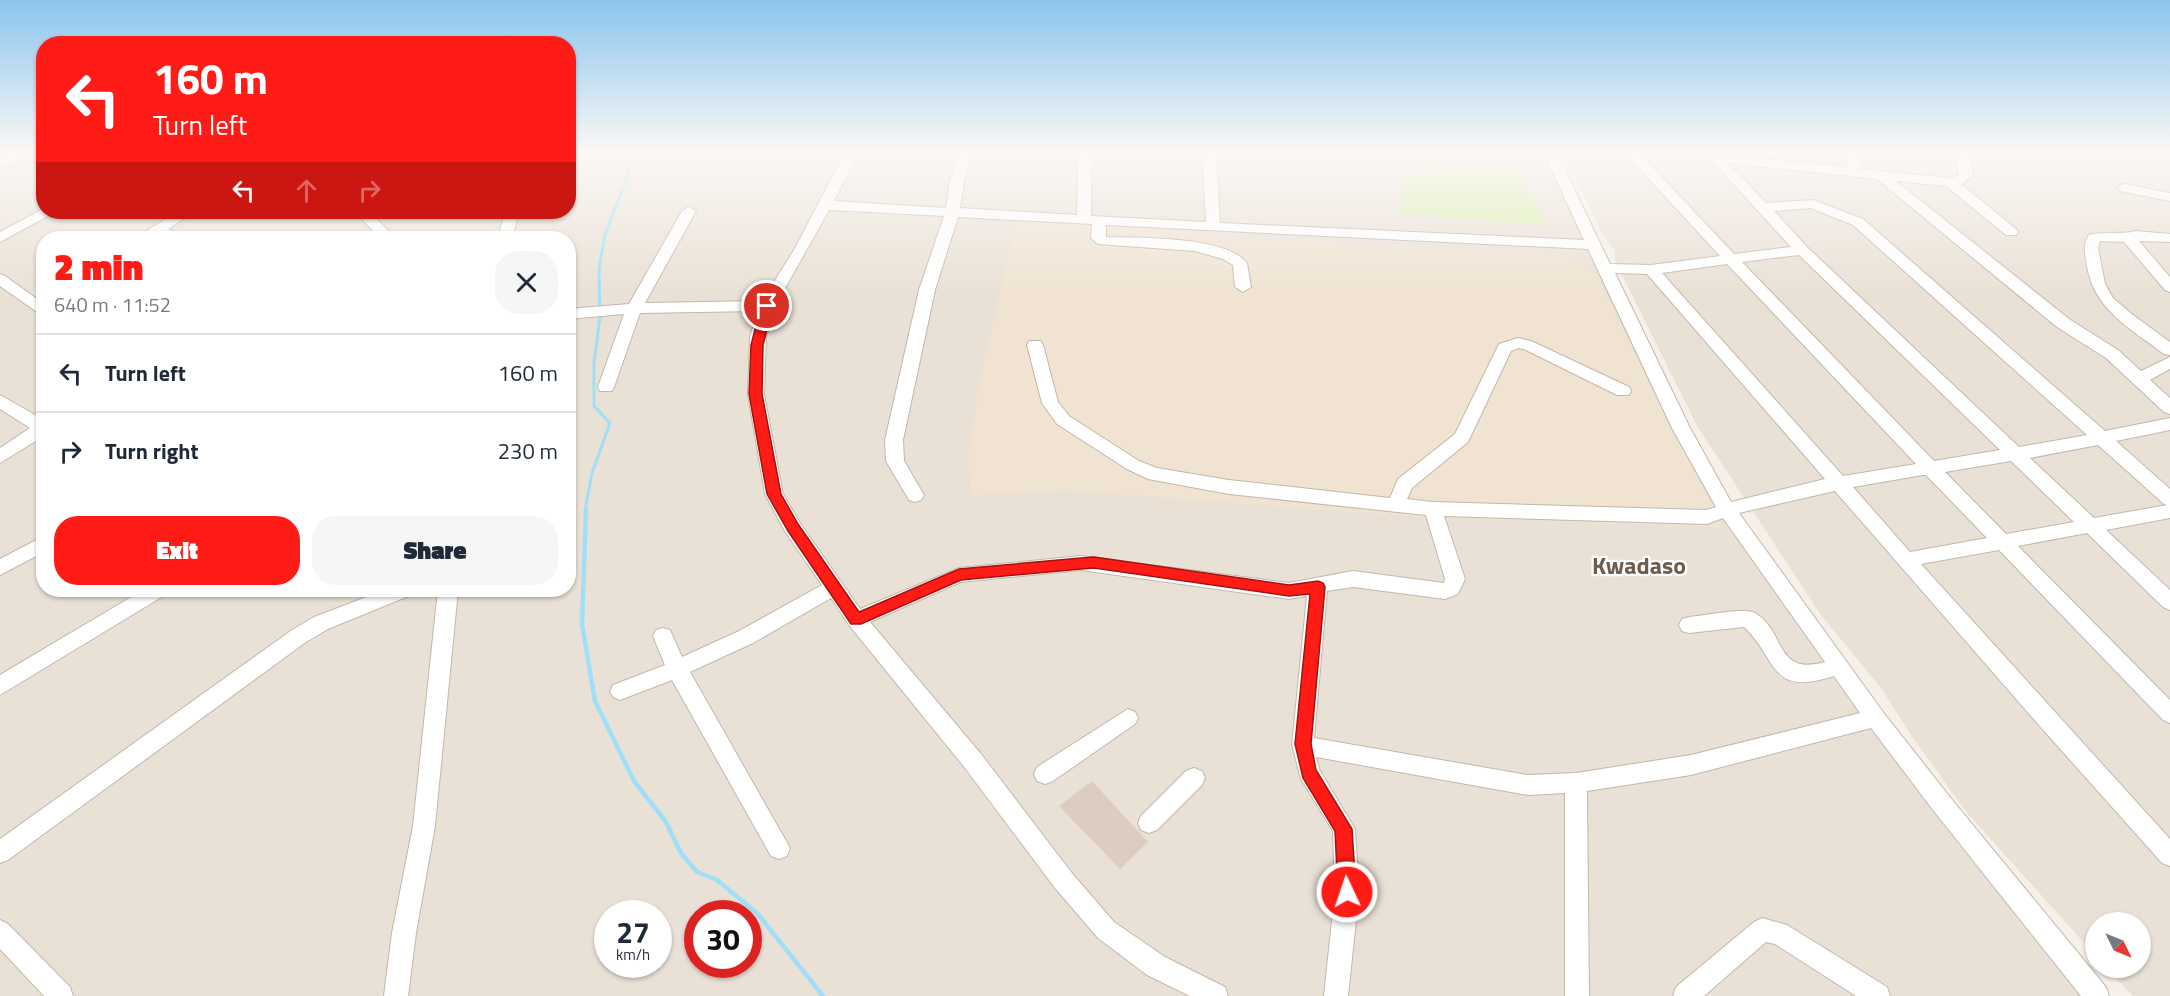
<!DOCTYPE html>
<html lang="en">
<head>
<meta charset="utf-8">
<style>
  body { margin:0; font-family:"Titillium Web",sans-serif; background:#f6f6f7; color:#1f2937; height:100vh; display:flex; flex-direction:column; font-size:22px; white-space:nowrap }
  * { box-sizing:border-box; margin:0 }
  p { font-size:20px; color:#747a83 }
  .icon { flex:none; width:33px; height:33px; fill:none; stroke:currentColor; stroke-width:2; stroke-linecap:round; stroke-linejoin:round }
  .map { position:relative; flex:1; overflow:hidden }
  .sheet { position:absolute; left:36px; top:231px; width:540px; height:366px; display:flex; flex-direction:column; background:#fff; border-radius:24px; box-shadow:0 2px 4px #0004 }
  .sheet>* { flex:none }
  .guide { position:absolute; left:36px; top:36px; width:540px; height:183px; border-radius:24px; box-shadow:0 2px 4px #0004; background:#ff1c16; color:#fff; overflow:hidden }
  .needle { width:39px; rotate:133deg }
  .fabs { position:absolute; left:2085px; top:912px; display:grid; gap:12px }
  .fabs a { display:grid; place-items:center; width:66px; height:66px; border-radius:50%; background:#fff; box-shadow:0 2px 4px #0004; font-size:30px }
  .speed { position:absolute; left:594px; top:900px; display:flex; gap:12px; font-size:30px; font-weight:700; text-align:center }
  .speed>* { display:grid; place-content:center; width:78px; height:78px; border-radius:50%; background:#fff; box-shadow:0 2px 4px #0004; line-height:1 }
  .speed small { font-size:15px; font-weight:400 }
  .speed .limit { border:9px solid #d22; background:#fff; color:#111 }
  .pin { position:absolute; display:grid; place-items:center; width:51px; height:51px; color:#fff; margin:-26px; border:3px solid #fff; border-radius:50%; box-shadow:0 2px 6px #0007 }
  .me { position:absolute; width:66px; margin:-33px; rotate:357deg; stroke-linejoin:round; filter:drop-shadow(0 0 4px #0008) }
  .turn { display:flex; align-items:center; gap:21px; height:126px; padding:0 18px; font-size:27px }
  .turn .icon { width:78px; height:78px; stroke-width:2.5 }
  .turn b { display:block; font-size:42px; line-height:51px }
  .lanes { display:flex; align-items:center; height:57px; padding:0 18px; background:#0003; justify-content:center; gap:30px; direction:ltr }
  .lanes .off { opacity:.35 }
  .round { display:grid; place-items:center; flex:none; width:63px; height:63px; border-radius:24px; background:#f6f6f7 }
  .headline { display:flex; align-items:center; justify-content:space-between; height:102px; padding:0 18px }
  h1 { font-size:36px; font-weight:800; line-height:45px; color:#ff1c16 }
  .cta { display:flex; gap:12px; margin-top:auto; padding:12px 18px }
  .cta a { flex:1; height:69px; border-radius:24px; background:#ff1c16; color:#fff; font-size:24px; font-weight:800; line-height:69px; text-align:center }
  .cta a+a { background:#f6f6f7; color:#1f2937 }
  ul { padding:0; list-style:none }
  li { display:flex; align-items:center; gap:18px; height:78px; padding:0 18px; border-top:2px solid #e0e1e3 }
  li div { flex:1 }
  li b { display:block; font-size:22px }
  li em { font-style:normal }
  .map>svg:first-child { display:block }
  .residential { fill:#eae1d6; fill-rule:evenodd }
  .education { fill:#f0e3d1 }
  .green { fill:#d9eeae }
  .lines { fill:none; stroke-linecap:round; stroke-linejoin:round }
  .stream-far1 { stroke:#a0dff8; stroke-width:3 }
  .stream { stroke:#a0dff8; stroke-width:4.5 }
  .building { fill:#dccdc0 }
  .minor-casing { stroke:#c2b7aa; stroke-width:2 }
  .minor { fill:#fff; fill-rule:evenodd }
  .route { fill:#ff1c16; stroke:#a6120e; stroke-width:1.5 }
  .labels { text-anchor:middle; stroke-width:4.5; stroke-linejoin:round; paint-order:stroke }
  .district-label { font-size:24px; font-weight:bold; fill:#6e5c4c; stroke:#fff }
</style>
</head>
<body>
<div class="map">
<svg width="2170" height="996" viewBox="0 0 2170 996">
  <rect width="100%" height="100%" fill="#f6f0e9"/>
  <!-- residential -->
  <path class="residential" d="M 0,153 L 43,153 L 44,212 L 568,212 L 569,153 L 1550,153 L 1712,488 L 2096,996 L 0,996 ZM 44,238 L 568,238 L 568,590 L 44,590 ZM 608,914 L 658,914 L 658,964 L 608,964 ZM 698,914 L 748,914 L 748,964 L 698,964 Z
    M 1564,153 L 2170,153 L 2170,996 L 2133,996 L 2107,968 L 2140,968 L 2140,922 L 2096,922 L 2095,955 L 1967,813 L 1911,735 L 1881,688 L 1821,615 L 1697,426 L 1615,261 L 1615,251 L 1601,232 Z"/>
  <!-- education -->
  <path class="education" d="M 1017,220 L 1095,224 L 1100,234 L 1108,235 L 1116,226 L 1214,231 L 1220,244 L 1230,244 L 1236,239 L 1560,255 L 1573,259 L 1582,265 L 1586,272 L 1595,274 L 1722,527 L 1420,517 L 1065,490 L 970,495 L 969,447 L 981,374 Z"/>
  <!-- green -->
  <path class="green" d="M 1516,162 L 1546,225 L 1398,214 L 1402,176 Z"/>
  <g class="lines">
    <!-- stream-far1 -->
    <path class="stream-far1" d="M 585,511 L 592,473 L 610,423 L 594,406 L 594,363 L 600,317 L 599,269 L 605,235 L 629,172 L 625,153"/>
    <!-- stream -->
    <path class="stream" d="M 586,510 L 582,624 L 595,701 L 634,781 L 666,822 L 681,853 L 697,872 L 717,880 L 758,914 L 823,996"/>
  </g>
  <!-- building -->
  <path class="building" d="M 1092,781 L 1148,842 L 1120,869 L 1059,806 Z"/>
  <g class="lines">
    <defs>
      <path id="minor" d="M 13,153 L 31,153 L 0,168 L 0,159 Z
        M 845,153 L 858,153 L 834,201 L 946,208 L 950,181 L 958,153 L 972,153 L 964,181 L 960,208 L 1077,215 L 1078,153 L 1092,153 L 1091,216 L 1206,222 L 1202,153 L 1216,153 L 1220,223 L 1584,240 L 1544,153 L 1557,153 L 1610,264 L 1651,265 L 1720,256 L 1625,153 L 1639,153 L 1734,254 L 1791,247 L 1705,153 L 1846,167 L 1849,162 L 1847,153 L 1861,153 L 1863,162 L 1859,169 L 1950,178 L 1959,175 L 1955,153 L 1969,153 L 1973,176 L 1961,184 L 2016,229 L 2018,232 L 2016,235 L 2006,235 L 1946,186 L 1896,181 L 2069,319 L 2118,350 L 2141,371 L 2170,357 L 2170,369 L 2150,380 L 2170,398 L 2170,414 L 2164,412 L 2106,358 L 2057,327 L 1877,179 L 1728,163 L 1766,203 L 1813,200 L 1863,219 L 2105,431 L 2170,418 L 2170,430 L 2116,441 L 2170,489 L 2170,518 L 2106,530 L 2170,590 L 2170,610 L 2163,607 L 2087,533 L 2018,546 L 2170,700 L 2170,723 L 2163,720 L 1999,550 L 1921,564 L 2170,839 L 2170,866 L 2162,863 L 2038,724 L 1835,491 L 1739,513 L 1883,712 L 1949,796 L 2106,987 L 2109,996 L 2081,996 L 1933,810 L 1871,728 L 1691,775 L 1587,791 L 1589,996 L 1565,996 L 1565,793 L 1528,795 L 1316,757 L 1319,769 L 1355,829 L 1359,892 L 1348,996 L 1324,996 L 1335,892 L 1333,831 L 1301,779 L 1292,745 L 1307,596 L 1289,599 L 1081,570 L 961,582 L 870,622 L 981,754 L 1071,872 L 1114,922 L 1165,957 L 1225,987 L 1228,996 L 1190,996 L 1147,975 L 1098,938 L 1055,888 L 965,768 L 849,625 L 831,598 L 753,643 L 690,672 L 790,848 L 787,856 L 779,859 L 771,856 L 672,680 L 620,700 L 613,697 L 610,691 L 613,685 L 665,665 L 653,636 L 656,630 L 663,628 L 670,630 L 682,657 L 739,631 L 822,585 L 786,533 L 765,494 L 748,394 L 750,337 L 758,311 L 640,313 L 614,387 L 612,391 L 600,391 L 598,387 L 624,314 L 568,319 L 568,309 L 629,304 L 682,211 L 689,207 L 696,211 L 645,303 L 762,301 L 794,250 ZM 1811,208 L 1853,225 L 2087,435 L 2019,447 L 1807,247 L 1774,211 ZM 829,210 L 944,216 L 919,290 L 885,440 L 886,461 L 909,500 L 915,502 L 921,500 L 924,495 L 904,461 L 903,440 L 935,290 L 958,217 L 1092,224 L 1091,238 L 1098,244 L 1195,251 L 1223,259 L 1233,265 L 1235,287 L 1243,292 L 1251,287 L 1247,263 C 1226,236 1140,238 1106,237 L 1106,225 L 1588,249 L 1672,428 L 1716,507 L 1706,510 L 1433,502 L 1407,499 L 1412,488 L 1468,442 L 1511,351 L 1519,348 L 1526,350 L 1617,395 L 1629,395 L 1631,391 L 1629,387 L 1531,341 L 1518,338 L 1499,344 L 1455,434 L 1398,479 L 1390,498 L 1229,480 L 1157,468 L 1139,461 L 1069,416 L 1058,402 L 1043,345 L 1041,341 L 1029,341 L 1027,345 L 1042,403 L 1057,424 L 1127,469 L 1148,479 L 1229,494 L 1426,515 L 1445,579 L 1444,583 L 1353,571 L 1289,583 L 1081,556 L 959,568 L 860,609 L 800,523 L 783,494 L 764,394 L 766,337 L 775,306 ZM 1799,255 L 2000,450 L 1934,461 L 1742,262 ZM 1727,264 L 1916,464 L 1843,476 L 1662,273 ZM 1615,273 L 1647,274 L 1825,479 L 1731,502 L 1690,428 ZM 2098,445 L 2164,504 L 2167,505 L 2094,518 L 2030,458 ZM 2011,461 L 2074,522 L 2006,534 L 1945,472 ZM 1923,475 L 1926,475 L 1987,538 L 1910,552 L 1853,487 ZM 1444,516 L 1707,524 L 1723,518 L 1825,662 C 1774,676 1786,631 1755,613 C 1744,607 1703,616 1689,617 L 1682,619 L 1679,625 L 1682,631 L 1689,633 L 1744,627 C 1779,660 1768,697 1834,676 L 1860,713 L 1691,755 L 1576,773 L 1528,775 L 1314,738 L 1327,591 L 1353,587 L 1445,599 L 1458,594 L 1465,579 Z
        M 2125,184 L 2170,193 L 2170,201 L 2120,191 L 2118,188 L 2120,185 Z
        M 43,209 L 44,212 L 55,212 L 0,242 L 0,232 Z
        M 178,212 L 194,212 L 168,229 L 181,235 L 183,238 L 165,238 L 157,235 L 151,238 L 134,238 Z
        M 355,212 L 370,212 L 395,238 L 380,238 Z
        M 505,212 L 519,212 L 512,238 L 498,238 Z
        M 2136,231 L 2170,234 L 2170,242 L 2139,241 L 2170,277 L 2170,292 L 2165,290 L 2124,242 L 2100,241 L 2098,248 L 2105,284 L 2113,298 L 2133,315 L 2170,342 L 2170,355 L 2164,354 C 2131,329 2094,310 2087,266 C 2085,254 2082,246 2089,235 C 2105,231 2121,235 2136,231 Z
        M 0,274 L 5,276 L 44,304 L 44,317 L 0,286 Z
        M 0,395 L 44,420 L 44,436 L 0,463 L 0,448 L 30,428 L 0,409 Z
        M 44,536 L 44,552 L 0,575 L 0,559 Z
        M 143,590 L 168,590 L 165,595 L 0,695 L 0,675 Z
        M 385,590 L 414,590 L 411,595 L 328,629 L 306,642 L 8,860 L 0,863 L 0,839 L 292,630 L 314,617 Z
        M 438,590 L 458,590 L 435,826 L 416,933 L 408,996 L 384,996 L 392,933 L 413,826 Z
        M 1128,709 L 1135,712 L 1138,718 L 1135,724 L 1053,781 L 1045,784 L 1037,781 L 1034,774 L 1037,767 Z
        M 1194,768 L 1202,771 L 1205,778 L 1202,785 L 1157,830 L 1149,833 L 1141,830 L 1138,823 L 1141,816 L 1186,771 Z
        M 1762,918 L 1787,925 L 1887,987 L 1890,996 L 1856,996 L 1775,944 L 1766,942 L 1704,996 L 1673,996 L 1676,987 L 1754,922 Z
        M 0,920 L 8,924 L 70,987 L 73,996 L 44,996 L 0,949 Z"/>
    </defs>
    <!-- minor casing -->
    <use href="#minor" class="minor-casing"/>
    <!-- minor -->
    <use href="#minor" class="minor"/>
  </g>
  <!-- sky -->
  <linearGradient id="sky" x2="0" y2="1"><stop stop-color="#8bc5ee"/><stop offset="0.52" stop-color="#fbf8f5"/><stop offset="1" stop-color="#fbf8f5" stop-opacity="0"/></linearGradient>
  <rect width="2170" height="293" fill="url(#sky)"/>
  <!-- route -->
  <path class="route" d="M 767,302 L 773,306 L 763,345 L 762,394 L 781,494 L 798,524 L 859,612 L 959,569 L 1081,558 L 1094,557 L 1289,585 L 1318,581 L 1323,583 L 1325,587 L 1311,744 L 1316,770 L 1352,829 L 1356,892 L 1353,898 L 1347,900 L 1341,898 L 1338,892 L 1335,831 L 1303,778 L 1295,744 L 1310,594 L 1289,596 L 1094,568 L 1081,569 L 961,580 L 861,624 L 851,624 L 788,531 L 767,494 L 749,394 L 751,345 L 761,306 Z"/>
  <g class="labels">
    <!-- district labels -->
    <g class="district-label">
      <text x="1639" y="574">Kwadaso</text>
    </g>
  </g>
</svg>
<div class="fabs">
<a><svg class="needle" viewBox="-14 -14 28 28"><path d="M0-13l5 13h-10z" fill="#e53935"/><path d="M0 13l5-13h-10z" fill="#747a83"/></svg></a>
</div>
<div class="speed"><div>27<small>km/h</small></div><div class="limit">30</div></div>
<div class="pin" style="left:767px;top:306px;background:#d93025"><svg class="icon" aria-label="arrive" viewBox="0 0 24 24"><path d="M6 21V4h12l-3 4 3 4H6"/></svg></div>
<svg class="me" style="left:1347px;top:892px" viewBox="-20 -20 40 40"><circle r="17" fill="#ff1c16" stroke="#fff" stroke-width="3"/><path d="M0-11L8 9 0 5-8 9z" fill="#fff"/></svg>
<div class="guide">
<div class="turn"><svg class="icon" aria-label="left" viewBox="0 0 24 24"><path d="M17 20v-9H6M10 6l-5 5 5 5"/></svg><div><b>160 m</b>Turn left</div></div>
<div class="lanes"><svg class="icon" aria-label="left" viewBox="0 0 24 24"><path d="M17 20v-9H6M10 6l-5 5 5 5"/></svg><svg class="icon off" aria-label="ahead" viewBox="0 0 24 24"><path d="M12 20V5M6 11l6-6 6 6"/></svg><svg class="icon off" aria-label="right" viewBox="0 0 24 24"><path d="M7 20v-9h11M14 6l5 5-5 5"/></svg></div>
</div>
<section class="sheet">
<div class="headline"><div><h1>2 min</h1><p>640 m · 11:52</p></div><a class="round"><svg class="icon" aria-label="close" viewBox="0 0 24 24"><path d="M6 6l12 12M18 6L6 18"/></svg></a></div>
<ul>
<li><svg class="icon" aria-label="left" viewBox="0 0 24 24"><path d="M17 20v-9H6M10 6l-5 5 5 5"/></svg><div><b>Turn left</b></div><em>160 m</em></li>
<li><svg class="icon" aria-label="right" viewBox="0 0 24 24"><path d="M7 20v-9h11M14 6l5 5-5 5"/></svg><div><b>Turn right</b></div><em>230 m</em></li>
</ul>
<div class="cta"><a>Exit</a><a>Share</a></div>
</section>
</div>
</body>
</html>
